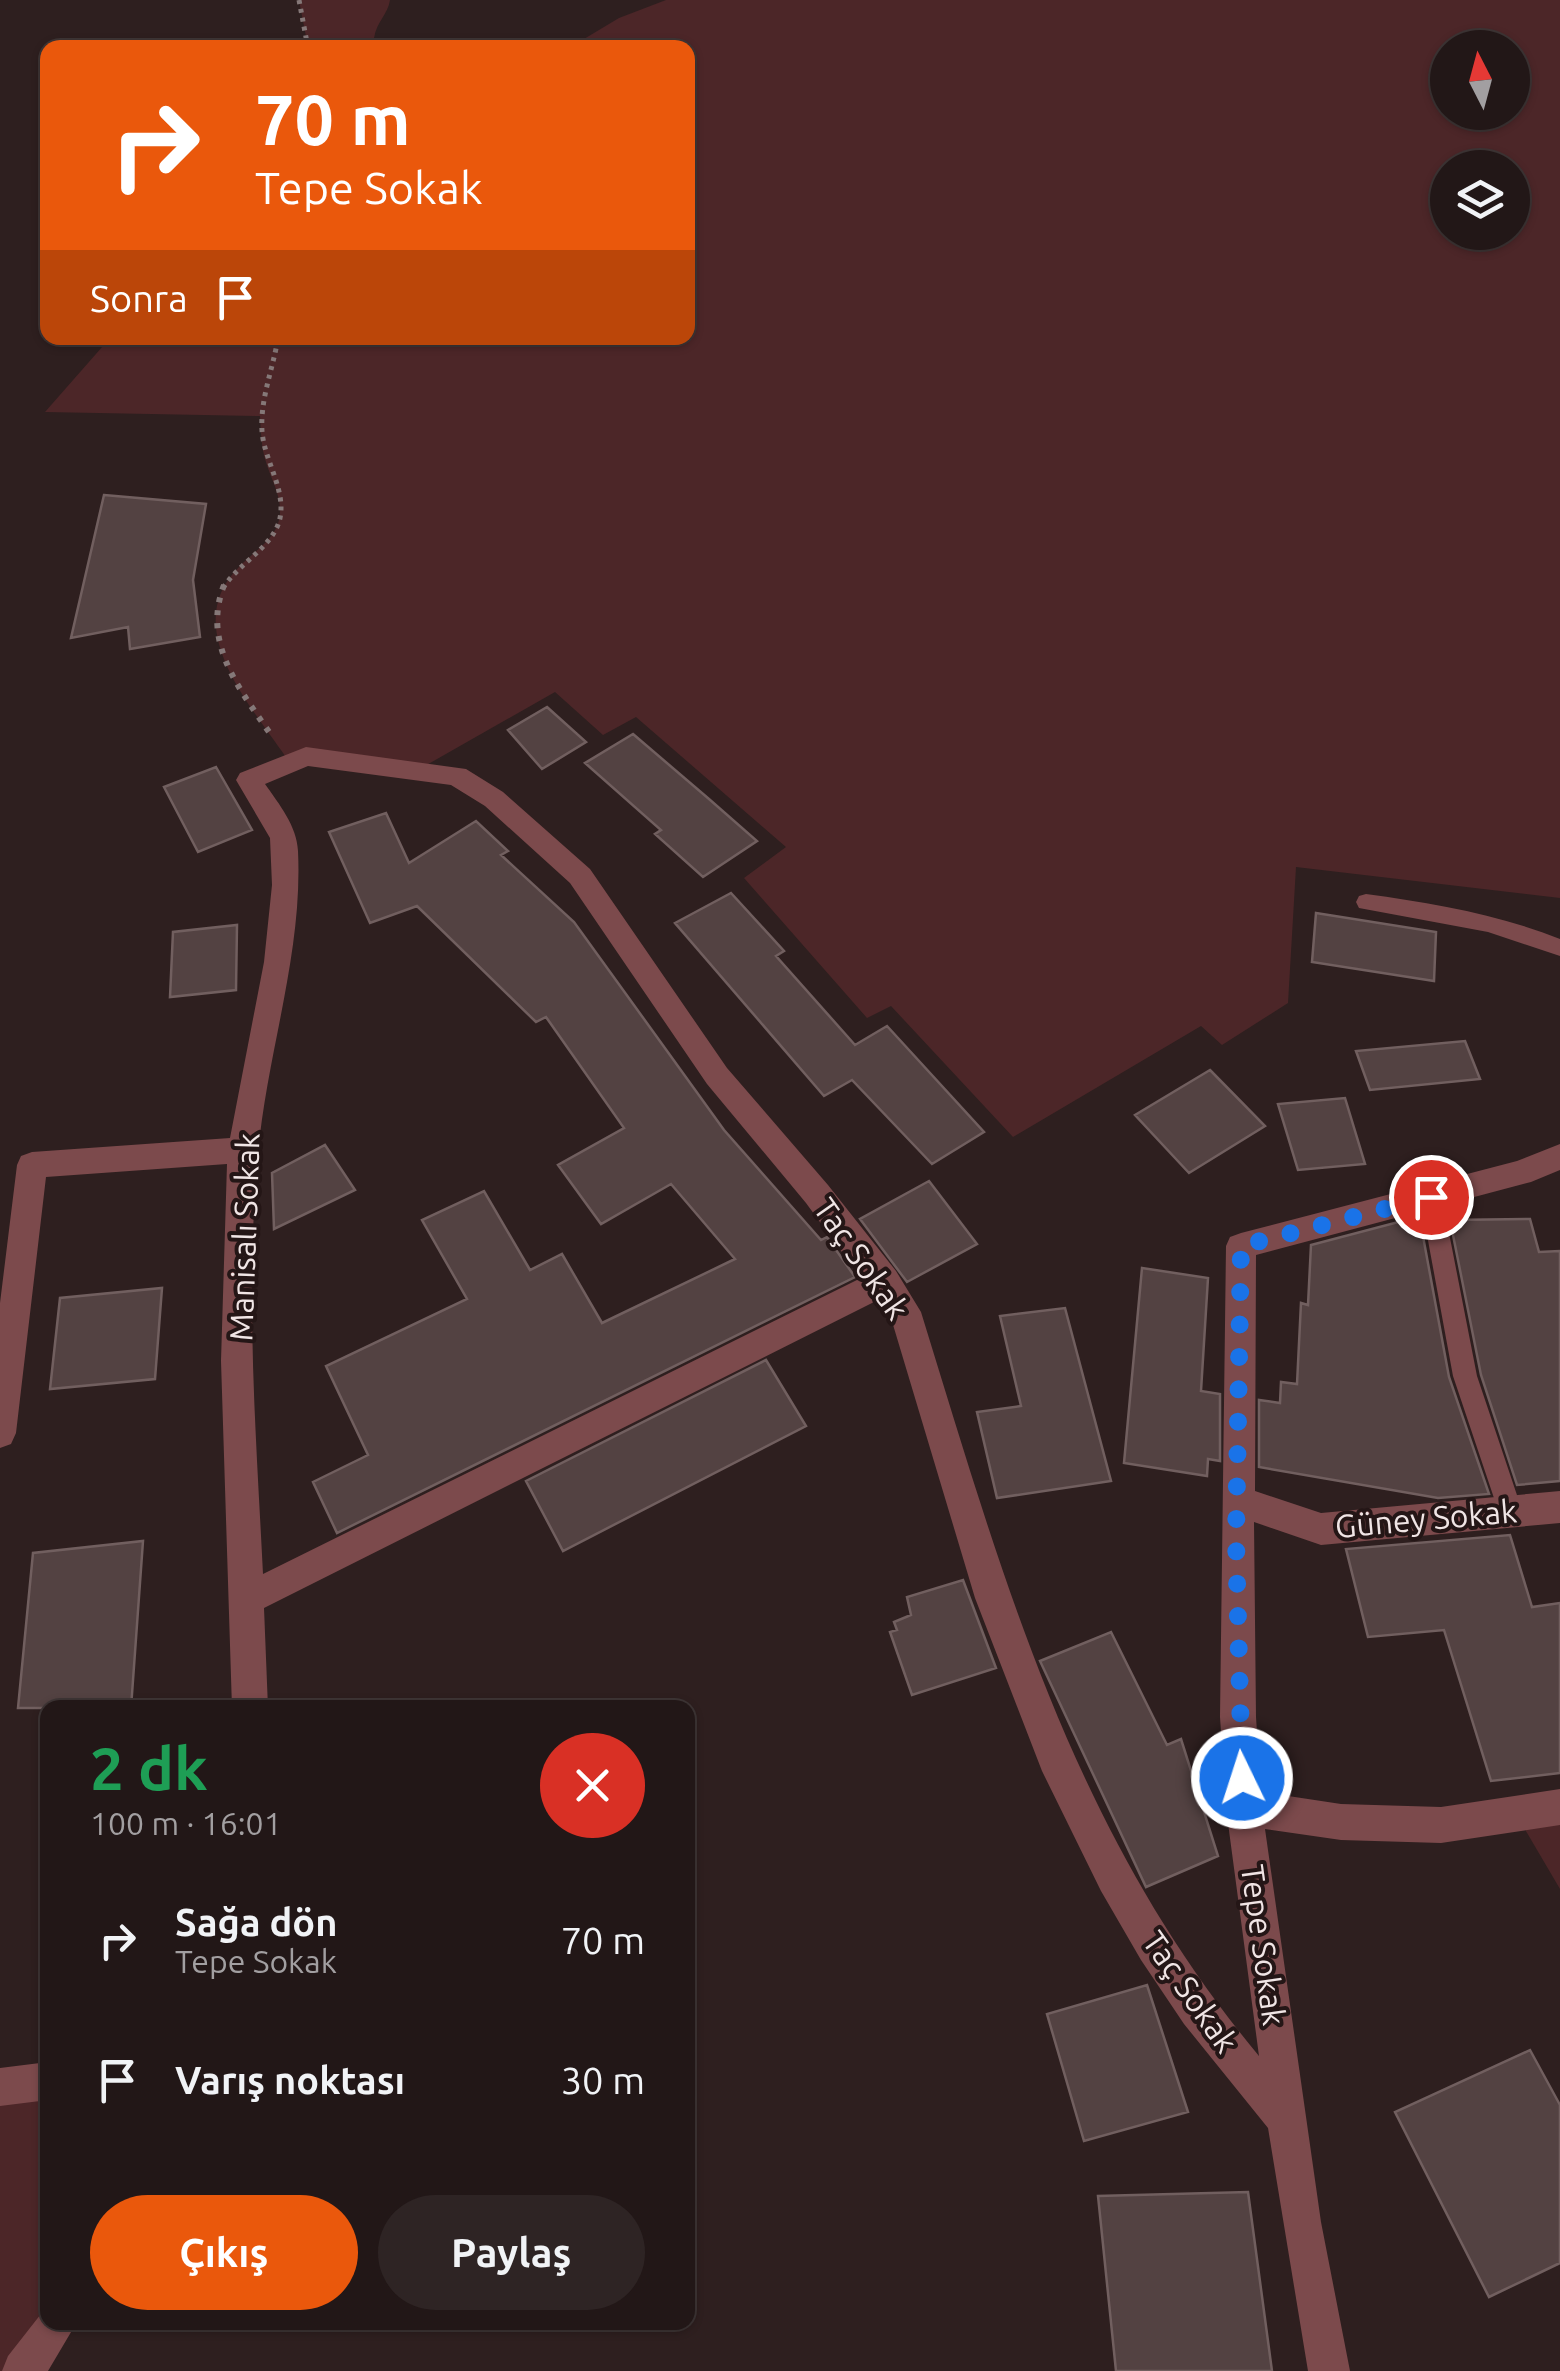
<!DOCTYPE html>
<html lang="tr">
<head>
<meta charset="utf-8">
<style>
  body { margin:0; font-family:Ubuntu,sans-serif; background:#2e2424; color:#f1f3f6; height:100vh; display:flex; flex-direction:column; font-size:38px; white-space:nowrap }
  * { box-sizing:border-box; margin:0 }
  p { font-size:32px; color:#a29fa1 }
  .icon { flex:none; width:55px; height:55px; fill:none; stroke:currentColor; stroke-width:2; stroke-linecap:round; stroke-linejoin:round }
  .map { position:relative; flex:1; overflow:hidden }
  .side { position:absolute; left:40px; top:1700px; width:655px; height:630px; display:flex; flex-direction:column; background:#221717; border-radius:20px; box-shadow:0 2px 8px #0004,0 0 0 2px #3f3636 }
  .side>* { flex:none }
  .top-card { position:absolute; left:40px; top:40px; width:655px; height:305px; border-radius:20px; box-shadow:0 2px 8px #0004,0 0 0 2px #3f3636; background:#ea580c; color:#fff; overflow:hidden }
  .needle { width:65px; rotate:354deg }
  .controls { position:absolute; left:1430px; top:30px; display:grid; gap:20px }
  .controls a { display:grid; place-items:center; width:100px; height:100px; border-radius:50%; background:#221717; box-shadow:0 2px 8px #0004,0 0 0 2px #3f3636; font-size:50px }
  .pin { position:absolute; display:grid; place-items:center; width:85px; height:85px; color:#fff; margin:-42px; border:5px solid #fff; border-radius:50%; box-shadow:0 2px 10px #0007 }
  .me { position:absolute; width:110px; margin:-55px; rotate:356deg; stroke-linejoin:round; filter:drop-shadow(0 0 8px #0008) }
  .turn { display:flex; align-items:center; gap:35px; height:210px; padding:0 50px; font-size:45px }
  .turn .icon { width:130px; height:130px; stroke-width:2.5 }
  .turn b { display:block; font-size:70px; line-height:85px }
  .then { display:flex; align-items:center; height:95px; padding:0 50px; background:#0003; gap:20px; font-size:38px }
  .round { display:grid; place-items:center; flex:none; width:105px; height:105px; border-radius:52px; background:#2e2424 }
  .overview { display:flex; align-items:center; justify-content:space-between; height:170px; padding:0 50px }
  h1 { font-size:60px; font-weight:700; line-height:75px; color:#1e9e55 }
  .cta { display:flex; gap:20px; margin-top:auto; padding:20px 50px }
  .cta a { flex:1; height:115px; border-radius:60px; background:#ea580c; color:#fff; font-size:40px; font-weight:700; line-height:115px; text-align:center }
  .cta a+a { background:#2e2424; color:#f1f3f6 }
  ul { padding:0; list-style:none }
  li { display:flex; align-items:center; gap:30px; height:140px; padding:0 50px }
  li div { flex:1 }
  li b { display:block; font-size:38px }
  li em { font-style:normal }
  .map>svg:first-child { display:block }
  .green { fill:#4c2628; fill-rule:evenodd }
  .building { fill:#534242; stroke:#715f5f; stroke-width:2.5 }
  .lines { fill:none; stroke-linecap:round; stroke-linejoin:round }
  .path-far1 { stroke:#857878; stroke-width:5; stroke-dasharray:4 5; stroke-linecap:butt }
  .path { stroke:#857878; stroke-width:6; stroke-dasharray:5 8; stroke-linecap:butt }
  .lane { fill:#7c4a4c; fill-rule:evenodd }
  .street { fill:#7c4a4c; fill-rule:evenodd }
  .route { stroke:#1a73e8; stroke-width:18; stroke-dasharray:0 32.4 }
  .labels { text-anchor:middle; stroke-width:8; stroke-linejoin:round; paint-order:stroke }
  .street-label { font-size:32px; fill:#f0e5e5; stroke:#241616 }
</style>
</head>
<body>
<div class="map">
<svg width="1560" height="2371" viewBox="0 0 1560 2371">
  <rect width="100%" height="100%" fill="#2e1f1f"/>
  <!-- green -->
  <path class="green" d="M 299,0 L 390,0 C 388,14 377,21 374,38 L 428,47 L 308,47 Z
    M 666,0 L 1560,0 L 1560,898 L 1296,867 L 1288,1003 L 1222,1045 L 1201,1026 L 1013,1137 L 891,1006 L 867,1018 L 744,878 L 786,847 L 636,717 L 603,735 L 555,692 L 416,771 L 290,763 C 254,709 177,628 239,567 C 254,551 279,538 280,513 C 281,495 271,479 266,462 C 261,447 261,431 260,416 L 45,412 L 110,338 L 688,338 L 688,48 L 588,47 L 584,39 L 619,18 ZM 1448,48 L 1512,48 L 1512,112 L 1448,112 ZM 1448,168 L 1512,168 L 1512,232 L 1448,232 Z
    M 1560,1807 L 1560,1889 L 1516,1814 Z
    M 47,2081 L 48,2322 L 23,2371 L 0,2371 L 0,2087 Z"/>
  <!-- building -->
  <path class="building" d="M 104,495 L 206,504 L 193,580 L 200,637 L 130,649 L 128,627 L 71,638 Z
    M 547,707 L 586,742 L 542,769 L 508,730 Z
    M 633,734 L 709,799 L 757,841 L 703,877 L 655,834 L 661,830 L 585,763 Z
    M 216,767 L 252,830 L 198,852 L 164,787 Z
    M 386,813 L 409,863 L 476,821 L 508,851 L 501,855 L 574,922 L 724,1130 L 821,1240 L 827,1237 L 855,1277 L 337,1533 L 313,1482 L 368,1455 L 326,1366 L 467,1299 L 422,1220 L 484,1191 L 530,1270 L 562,1254 L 602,1323 L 735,1259 L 671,1184 L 601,1224 L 558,1165 L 624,1128 L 546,1017 L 536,1022 L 417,906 L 370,923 L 329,832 Z
    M 731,893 L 784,951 L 776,956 L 855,1045 L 887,1026 L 984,1132 L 932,1164 L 852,1080 L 824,1096 L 675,923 Z
    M 1316,913 L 1436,932 L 1434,981 L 1312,962 Z
    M 237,925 L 236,990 L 170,997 L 173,932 Z
    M 1465,1041 L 1480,1079 L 1370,1090 L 1356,1051 Z
    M 1210,1070 L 1265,1126 L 1189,1173 L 1135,1115 Z
    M 1345,1098 L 1365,1164 L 1298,1170 L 1278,1104 Z
    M 325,1145 L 355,1190 L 274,1229 L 272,1173 Z
    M 929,1181 L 977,1244 L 907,1282 L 860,1219 Z
    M 1530,1219 L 1539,1252 L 1560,1251 L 1560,1481 L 1517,1485 L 1481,1375 L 1450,1220 Z
    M 1406,1220 L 1420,1220 L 1449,1377 L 1489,1494 L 1438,1498 L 1259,1467 L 1259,1400 L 1280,1403 L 1281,1382 L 1297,1384 L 1301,1303 L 1308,1305 L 1311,1245 Z
    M 1142,1268 L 1208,1278 L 1201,1391 L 1220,1394 L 1220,1461 L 1208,1459 L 1207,1476 L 1124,1463 Z
    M 162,1288 L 155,1379 L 50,1389 L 60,1298 Z
    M 1065,1308 L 1111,1481 L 997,1498 L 977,1412 L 1021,1406 L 1000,1316 Z
    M 766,1360 L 806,1426 L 563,1551 L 526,1481 Z
    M 1510,1535 L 1532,1607 L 1560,1603 L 1560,1773 L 1491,1781 L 1444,1630 L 1368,1637 L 1346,1549 Z
    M 143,1541 L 131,1708 L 18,1708 L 33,1553 Z
    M 963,1580 L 996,1668 L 912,1695 L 890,1632 L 897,1630 L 894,1622 L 911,1615 L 907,1597 Z
    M 1111,1632 L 1167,1745 L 1181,1739 L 1218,1856 L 1146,1887 L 1040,1661 Z
    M 1147,1985 L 1188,2112 L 1084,2141 L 1047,2014 Z
    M 1530,2050 L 1560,2105 L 1560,2263 L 1489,2297 L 1395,2112 Z
    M 1248,2192 L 1272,2371 L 1116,2371 L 1098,2196 Z"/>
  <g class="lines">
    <!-- path-far1 -->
    <path class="path-far1" d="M 299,0 L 308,48
      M 223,588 C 238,564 270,549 279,522 C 288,492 264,461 262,431 C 260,399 273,369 278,338"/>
    <!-- path -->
    <path class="path" d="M 224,585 C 202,642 238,687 269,732"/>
    <!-- lane -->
    <path class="lane" d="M 1366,894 C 1432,903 1497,914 1560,939 L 1560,956 L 1488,932 L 1359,908 L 1356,902 L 1359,896 Z
      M 1431,1187 L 1439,1190 L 1442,1197 L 1477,1376 L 1523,1513 L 1520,1521 L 1511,1525 L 1502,1521 L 1499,1513 L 1453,1376 L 1420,1197 L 1423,1190 Z"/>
    <!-- street -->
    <path class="street" d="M 306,747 L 466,769 L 503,792 L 590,869 L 727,1068 L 828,1185 L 896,1271 L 921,1312 C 1005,1584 1073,1832 1259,2056 L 1226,1808 L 1220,1717 L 1226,1246 L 1230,1237 L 1241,1233 L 1517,1161 L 1560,1144 L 1560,1170 L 1531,1182 L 1256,1255 L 1255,1491 L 1321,1513 L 1560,1491 L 1560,1523 L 1321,1545 L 1254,1522 L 1256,1717 L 1261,1792 L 1341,1804 L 1441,1807 L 1560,1789 L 1560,1825 L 1441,1843 L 1341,1840 L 1265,1829 L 1321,2222 L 1350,2371 L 1308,2371 L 1268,2128 L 1184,2024 L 1141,1960 L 1101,1891 L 1042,1771 L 975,1598 L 891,1318 L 878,1300 L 264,1608 L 268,1708 L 232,1708 L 221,1361 L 227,1164 L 46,1177 L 16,1433 L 11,1444 L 0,1448 L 0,1303 L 17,1165 L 21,1156 L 32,1152 L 230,1138 L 264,962 L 272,885 L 270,838 L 236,780 L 240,773 ZM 308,766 L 451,785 L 485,806 L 570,883 L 707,1084 L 806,1203 L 861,1278 L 263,1574 C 256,1434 245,1293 258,1154 C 267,1052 303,954 298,851 C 297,826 279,804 265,784 Z
      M 48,2062 L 48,2100 L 0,2106 L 0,2068 Z
      M 48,2305 L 48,2322 L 77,2322 L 48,2371 L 2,2371 L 8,2356 Z"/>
  </g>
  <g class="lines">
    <!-- route -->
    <path class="route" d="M 1242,1778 L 1236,1539 L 1241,1246 L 1431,1197"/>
  </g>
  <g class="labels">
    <!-- street labels -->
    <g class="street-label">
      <text transform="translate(245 1237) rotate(-88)" y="11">Manisalı Sokak</text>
      <text transform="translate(861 1259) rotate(55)" y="11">Taç Sokak</text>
      <text transform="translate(1426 1519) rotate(-5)" y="11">Güney Sokak</text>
      <text transform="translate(1263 1945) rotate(82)" y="11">Tepe Sokak</text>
      <text transform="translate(1190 1992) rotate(55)" y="11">Taç Sokak</text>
    </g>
  </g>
</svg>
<div class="controls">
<a><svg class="needle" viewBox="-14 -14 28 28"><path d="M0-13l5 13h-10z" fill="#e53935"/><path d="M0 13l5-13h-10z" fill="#a29fa1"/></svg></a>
<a><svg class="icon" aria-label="layers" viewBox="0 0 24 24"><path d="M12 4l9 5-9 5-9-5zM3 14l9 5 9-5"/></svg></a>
</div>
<div class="pin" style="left:1431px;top:1197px;background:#d93025"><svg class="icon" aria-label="arrive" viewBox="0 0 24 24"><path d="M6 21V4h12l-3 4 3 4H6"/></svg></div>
<svg class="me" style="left:1242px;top:1778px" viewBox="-20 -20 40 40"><circle r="17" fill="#1a73e8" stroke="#fff" stroke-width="3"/><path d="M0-11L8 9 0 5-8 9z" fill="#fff"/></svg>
<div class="top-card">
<div class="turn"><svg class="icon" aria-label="right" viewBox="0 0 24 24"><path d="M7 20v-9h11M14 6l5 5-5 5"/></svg><div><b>70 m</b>Tepe Sokak</div></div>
<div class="then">Sonra<svg class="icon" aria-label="arrive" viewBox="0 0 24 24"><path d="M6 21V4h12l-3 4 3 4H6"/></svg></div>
</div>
<section class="side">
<div class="overview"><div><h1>2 dk</h1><p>100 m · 16:01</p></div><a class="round" style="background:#d93025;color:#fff"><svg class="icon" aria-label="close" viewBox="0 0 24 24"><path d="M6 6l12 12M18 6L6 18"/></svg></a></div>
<ul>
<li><svg class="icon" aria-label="right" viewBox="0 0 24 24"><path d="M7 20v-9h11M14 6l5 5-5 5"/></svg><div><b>Sağa dön</b><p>Tepe Sokak</p></div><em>70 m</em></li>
<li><svg class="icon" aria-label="arrive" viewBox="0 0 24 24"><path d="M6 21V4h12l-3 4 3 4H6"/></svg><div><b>Varış noktası</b></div><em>30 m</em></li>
</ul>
<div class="cta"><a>Çıkış</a><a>Paylaş</a></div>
</section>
</div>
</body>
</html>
